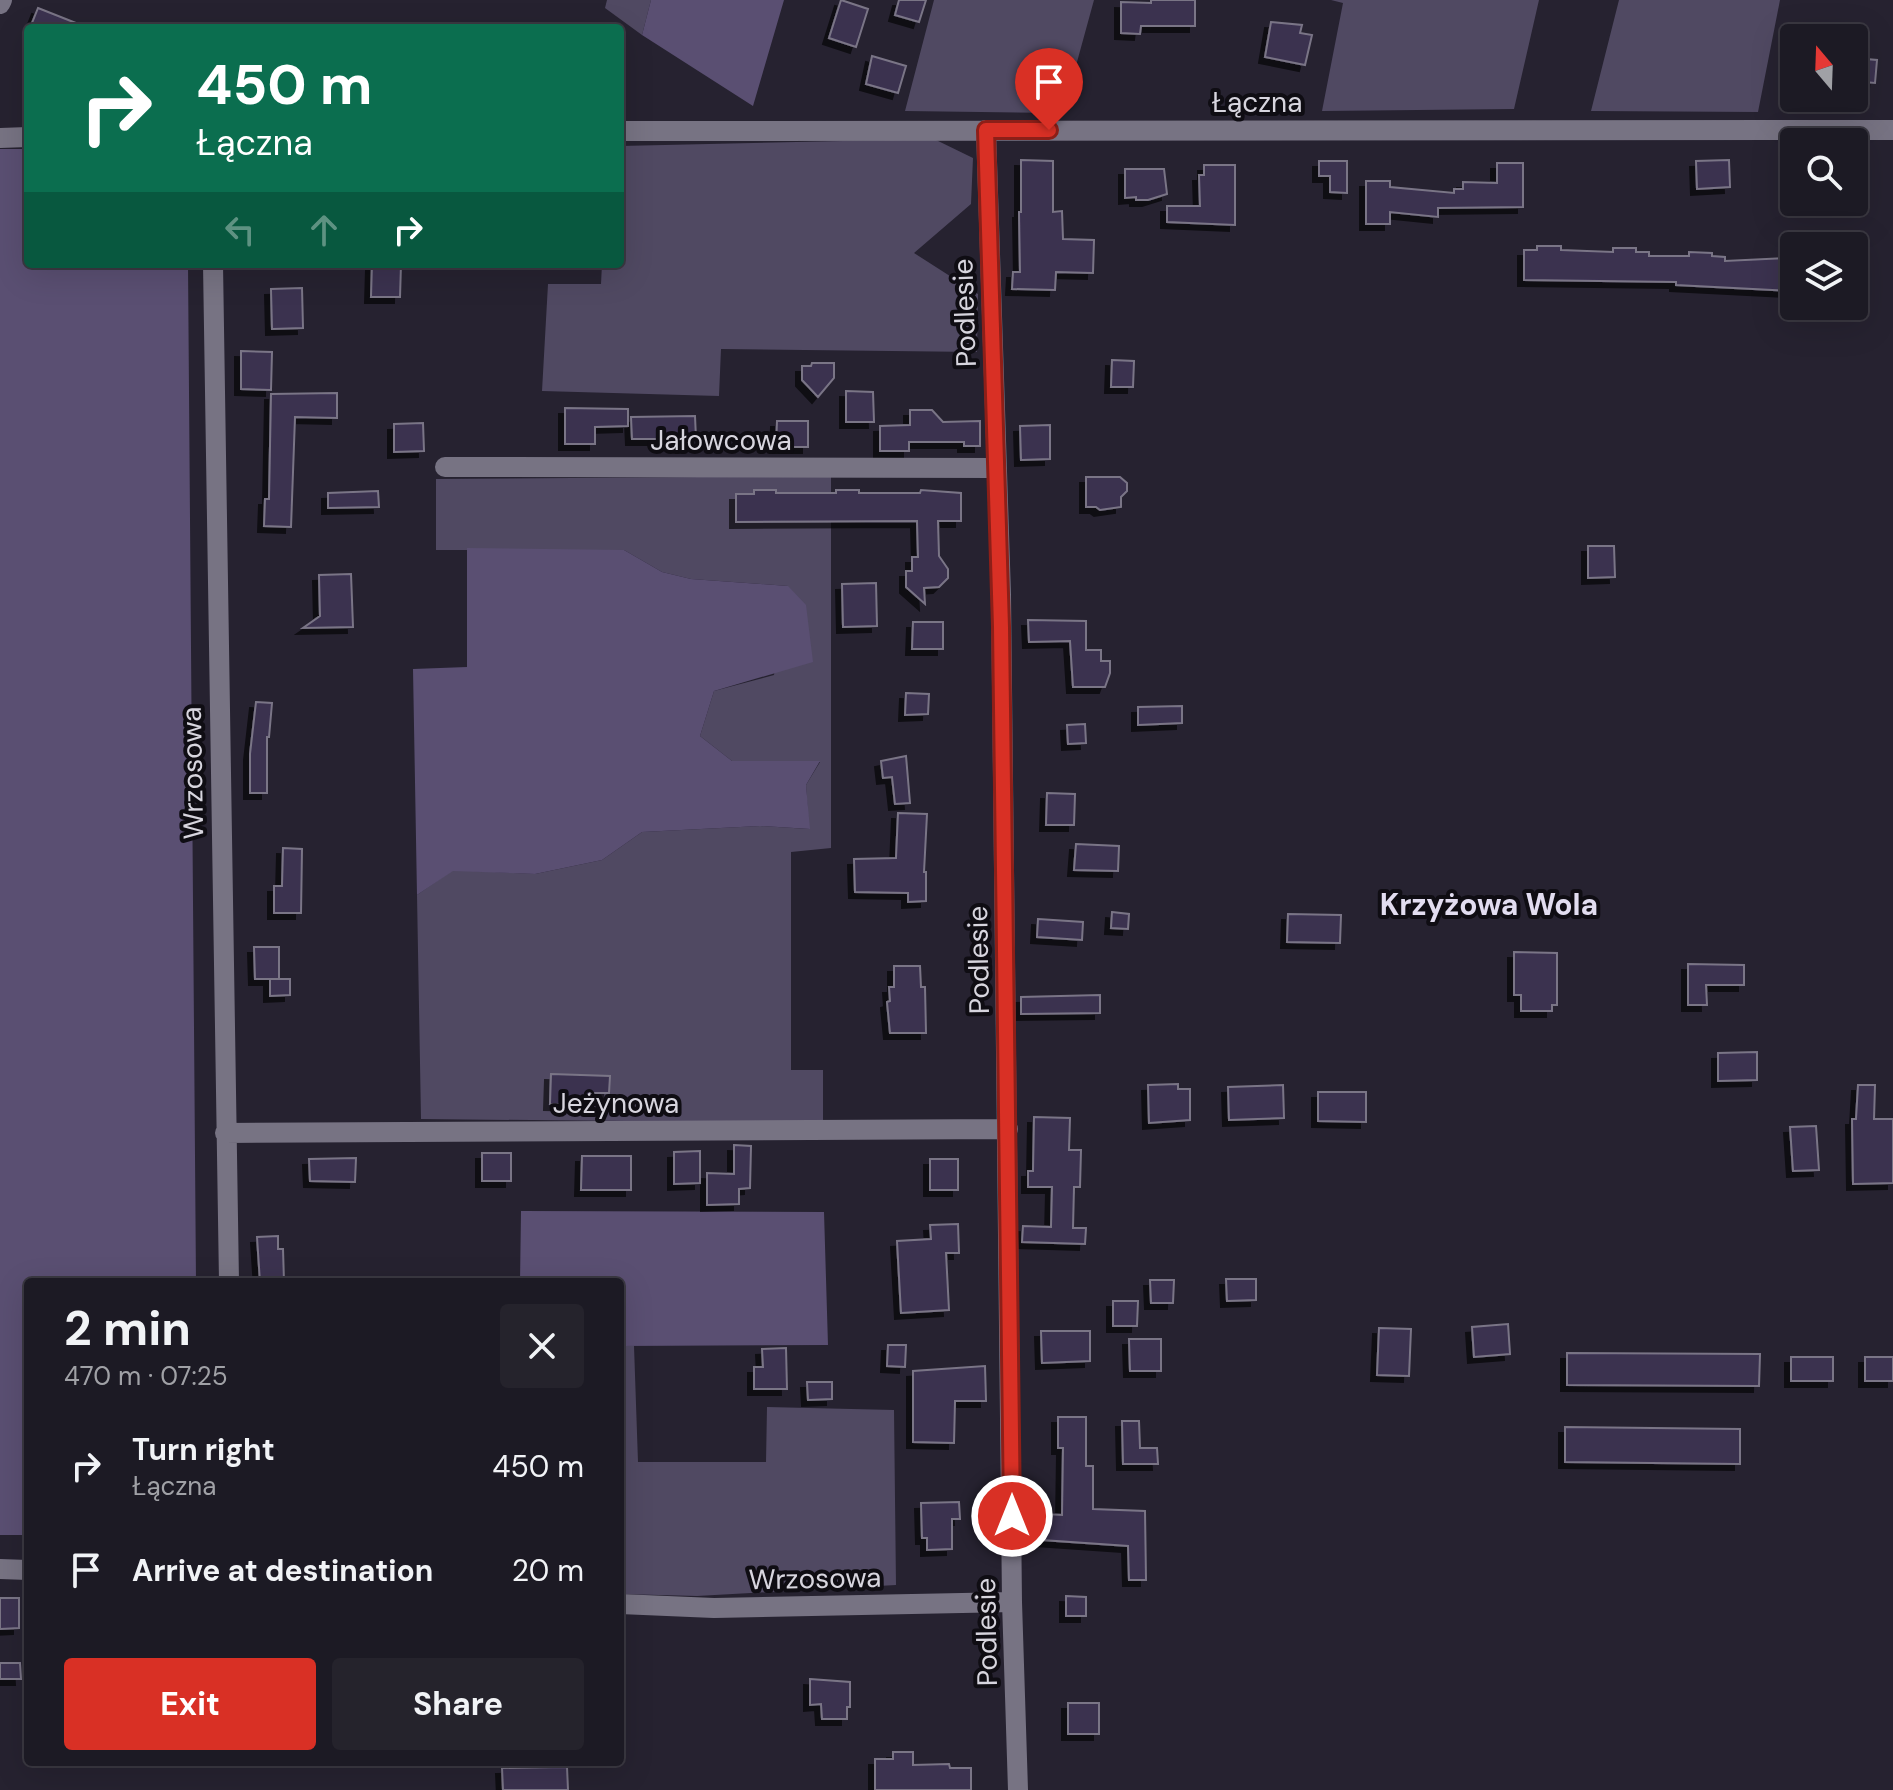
<!DOCTYPE html>
<html lang="en">
<head>
<meta charset="utf-8">
<style>
  body { margin:0; font-family:"DM Sans",sans-serif; background:#25232c; color:#f1f3f6; height:100vh; display:flex; flex-direction:column; font-size:30px; white-space:nowrap }
  * { box-sizing:border-box; margin:0 }
  p { font-size:26px; color:#a0a1a6 }
  .icon { flex:none; width:44px; height:44px; fill:none; stroke:currentColor; stroke-width:2; stroke-linecap:round; stroke-linejoin:round }
  .map { position:relative; flex:1; overflow:hidden }
  .details { position:absolute; left:24px; top:1278px; width:600px; height:488px; display:flex; flex-direction:column; background:#1c1a24; border-radius:8px; box-shadow:0 8px 32px #0002,0 0 0 2px #3a3841 }
  .details>* { flex:none }
  .hud { position:absolute; left:24px; top:24px; width:600px; height:244px; border-radius:8px; box-shadow:0 8px 32px #0002,0 0 0 2px #3a3841; background:#0b6e4f; color:#fff; overflow:hidden }
  .needle { width:52px; rotate:341deg }
  .controls { position:absolute; left:1780px; top:24px; display:grid; gap:16px }
  .controls a { display:grid; place-items:center; width:88px; height:88px; border-radius:8px; background:#1c1a24; box-shadow:0 8px 32px #0002,0 0 0 2px #3a3841; font-size:40px }
  .pin { position:absolute; display:grid; place-items:center; width:68px; height:68px; color:#fff; margin:-82px -34px; border-radius:50% 50% 50% 0; rotate:-45deg; box-shadow:0 0 8px #0007 }
  .pin .icon { rotate:45deg }
  .me { position:absolute; width:88px; margin:-44px; rotate:0deg; stroke-linejoin:round; filter:drop-shadow(0 0 6px #0008) }
  .turn { display:flex; align-items:center; gap:28px; height:168px; padding:0 40px; font-size:36px }
  .turn .icon { width:104px; height:104px; stroke-width:2.5 }
  .turn b { display:block; font-size:56px; line-height:68px }
  .lanes { display:flex; align-items:center; height:76px; padding:0 40px; background:#0003; justify-content:center; gap:40px; direction:ltr }
  .lanes .off { opacity:.35 }
  .round { display:grid; place-items:center; flex:none; width:84px; height:84px; border-radius:8px; background:#25232c }
  .summary { display:flex; align-items:center; justify-content:space-between; height:136px; padding:0 40px }
  h1 { font-size:48px; font-weight:700; line-height:60px }
  .cta { display:flex; gap:16px; margin-top:auto; padding:16px 40px }
  .cta a { flex:1; height:92px; border-radius:8px; background:#d93025; color:#fff; font-size:32px; font-weight:700; line-height:92px; text-align:center }
  .cta a+a { background:#25232c; color:#f1f3f6 }
  ul { padding:0; list-style:none }
  li { display:flex; align-items:center; gap:24px; height:104px; padding:0 40px }
  li div { flex:1 }
  li b { display:block; font-size:30px }
  li em { font-style:normal }
  .map>svg:first-child { display:block }
  .green { fill:#504962 }
  .forest { fill:#5a4f72 }
  .building { fill:#3a3050; stroke:#7a7586; stroke-width:2; filter:url(#shadow) }
  .lines { fill:none; stroke-linecap:round; stroke-linejoin:round }
  .street { stroke:#777383; stroke-width:20 }
  .route-casing { stroke:#8d1f18; stroke-width:20 }
  .route { stroke:#d93025; stroke-width:14 }
  .labels { text-anchor:middle; stroke-width:8; stroke-linejoin:round; paint-order:stroke }
  .street-label { font-size:28px; fill:#d7d5de; stroke:#0f0d13 }
  .neighbourhood-label { font-size:30px; font-weight:bold; fill:#e2ddf0; stroke:#0f0d13 }
</style>
</head>
<body>
<div class="map">
<svg width="1893" height="1790" viewBox="0 0 1893 1790">
  <defs>
    <filter id="shadow"><feDropShadow dx="-6" dy="6" stdDeviation="0" flood-color="#0009"/></filter>
  </defs>
  <rect width="100%" height="100%" fill="#262230"/>
  <!-- green -->
  <path class="green" d="M 607,0 L 651,0 L 642,35 L 605,8 Z
    M 934,0 L 1094,0 L 1063,113 L 905,111 Z
    M 1331,0 L 1539,0 L 1514,109 L 1322,111 L 1343,3 Z
    M 1619,0 L 1780,0 L 1758,112 L 1591,111 Z
    M 934,139 L 973,158 L 971,204 L 914,253 L 978,294 L 977,352 L 721,349 L 719,396 L 542,391 L 548,284 L 601,284 L 602,264 L 620,264 L 620,146 Z
    M 831,476 L 831,848 L 791,852 L 791,1070 L 823,1070 L 823,1123 L 421,1119 L 417,895 L 453,870 L 535,874 L 602,860 L 642,832 L 760,826 L 809,829 L 806,785 L 820,762 L 732,761 L 700,736 L 714,691 L 774,675 L 788,586 L 691,579 L 662,572 L 624,550 L 436,550 L 436,479 Z
    M 620,1346 L 634,1346 L 638,1462 L 766,1462 L 767,1407 L 894,1410 L 896,1585 L 697,1596 L 620,1594 Z"/>
  <!-- forest -->
  <path class="forest" d="M 651,0 L 784,0 L 753,106 L 642,35 Z
    M 0,149 L 28,149 L 28,264 L 188,264 L 196,1282 L 28,1282 L 28,1535 L 0,1535 Z
    M 467,548 L 624,550 L 662,572 L 691,579 L 788,586 L 806,605 L 813,662 L 714,691 L 700,736 L 732,761 L 820,761 L 806,785 L 810,829 L 760,826 L 642,832 L 602,860 L 535,874 L 453,871 L 417,895 L 413,669 L 467,667 Z
    M 521,1211 L 824,1212 L 828,1345 L 620,1346 L 620,1282 L 520,1282 Z"/>
  <!-- building -->
  <path class="building" d="M 841,0 L 868,9 L 856,47 L 829,38 Z
    M 899,0 L 926,0 L 919,22 L 895,15 Z
    M 1151,0 L 1195,0 L 1195,26 L 1141,26 L 1140,34 L 1121,33 L 1121,2 L 1151,3 Z
    M 38,8 L 86,27 L 86,28 L 30,28 Z
    M 1271,22 L 1302,25 L 1300,33 L 1312,35 L 1305,65 L 1265,57 Z
    M 872,56 L 906,66 L 898,93 L 866,84 Z
    M 1854,58 L 1877,60 L 1875,83 L 1854,81 Z
    M 1021,160 L 1053,161 L 1053,212 L 1062,211 L 1063,239 L 1094,240 L 1093,273 L 1056,272 L 1055,290 L 1012,289 L 1013,272 L 1020,272 L 1019,212 L 1021,212 Z
    M 1729,160 L 1730,187 L 1697,189 L 1696,161 Z
    M 1319,161 L 1347,161 L 1347,193 L 1330,192 L 1330,176 L 1319,176 Z
    M 1497,163 L 1523,163 L 1523,207 L 1438,208 L 1438,217 L 1390,212 L 1390,224 L 1366,224 L 1366,181 L 1390,181 L 1390,187 L 1454,193 L 1454,189 L 1463,189 L 1463,182 L 1497,183 Z
    M 1204,165 L 1235,165 L 1235,225 L 1167,222 L 1167,206 L 1200,206 L 1199,175 L 1204,175 Z
    M 1125,169 L 1164,169 L 1167,194 L 1148,200 L 1136,200 L 1136,197 L 1125,198 Z
    M 1537,246 L 1561,246 L 1561,250 L 1613,252 L 1613,248 L 1636,248 L 1636,252 L 1649,252 L 1649,256 L 1689,256 L 1689,252 L 1712,253 L 1712,256 L 1725,257 L 1725,261 L 1787,258 L 1787,262 L 1794,262 L 1794,291 L 1676,285 L 1676,282 L 1524,280 L 1524,250 L 1537,250 Z
    M 372,264 L 401,264 L 400,297 L 371,297 Z
    M 302,288 L 303,328 L 272,329 L 271,289 Z
    M 241,351 L 272,352 L 271,390 L 241,389 Z
    M 1112,360 L 1134,361 L 1133,387 L 1111,387 Z
    M 812,363 L 834,363 L 834,378 L 818,397 L 802,380 L 802,366 L 811,366 Z
    M 846,391 L 873,392 L 874,422 L 846,422 Z
    M 337,393 L 337,418 L 295,417 L 291,527 L 264,526 L 265,499 L 269,499 L 271,394 Z
    M 565,408 L 628,409 L 628,426 L 595,427 L 595,444 L 565,444 Z
    M 910,410 L 932,410 L 943,422 L 980,421 L 980,446 L 964,446 L 964,442 L 909,442 L 909,451 L 880,451 L 880,426 L 910,425 Z
    M 695,416 L 696,439 L 632,439 L 631,417 Z
    M 777,421 L 808,421 L 808,447 L 776,447 Z
    M 423,423 L 424,451 L 394,452 L 394,424 Z
    M 1050,425 L 1050,459 L 1021,460 L 1020,426 Z
    M 1086,477 L 1120,477 L 1127,483 L 1127,491 L 1121,497 L 1121,507 L 1100,510 L 1096,507 L 1086,507 Z
    M 754,490 L 776,490 L 776,493 L 836,493 L 836,490 L 859,490 L 859,493 L 920,493 L 921,490 L 961,493 L 961,521 L 938,521 L 939,556 L 948,569 L 948,578 L 939,587 L 924,588 L 925,604 L 906,587 L 906,571 L 912,571 L 912,557 L 918,557 L 917,521 L 736,522 L 736,494 L 754,494 Z
    M 378,491 L 379,507 L 328,508 L 328,493 Z
    M 1588,546 L 1614,546 L 1615,577 L 1588,578 Z
    M 351,574 L 353,627 L 303,628 L 320,616 L 319,575 Z
    M 876,583 L 877,626 L 843,627 L 842,584 Z
    M 1028,620 L 1086,621 L 1086,650 L 1101,650 L 1101,661 L 1110,661 L 1110,673 L 1105,687 L 1073,687 L 1070,641 L 1029,642 Z
    M 913,622 L 943,622 L 943,649 L 912,649 Z
    M 906,693 L 929,694 L 928,714 L 905,715 Z
    M 256,702 L 272,703 L 269,737 L 267,737 L 267,793 L 250,793 L 250,754 Z
    M 1182,706 L 1182,723 L 1138,725 L 1138,707 Z
    M 1085,724 L 1086,743 L 1068,744 L 1067,725 Z
    M 906,756 L 910,803 L 895,804 L 892,777 L 883,778 L 881,761 Z
    M 1047,793 L 1075,794 L 1074,825 L 1046,825 Z
    M 898,813 L 927,814 L 924,872 L 926,872 L 926,901 L 908,902 L 908,893 L 855,892 L 854,859 L 896,858 Z
    M 1076,844 L 1119,846 L 1118,871 L 1074,870 Z
    M 283,848 L 302,849 L 301,913 L 274,913 L 274,886 L 282,886 Z
    M 1112,912 L 1129,914 L 1128,929 L 1111,928 Z
    M 1288,914 L 1341,915 L 1340,943 L 1287,942 Z
    M 1038,919 L 1083,922 L 1082,940 L 1037,937 Z
    M 254,947 L 279,947 L 279,979 L 255,979 Z
    M 1514,952 L 1557,953 L 1557,1005 L 1552,1005 L 1552,1011 L 1521,1011 L 1521,995 L 1514,995 Z
    M 1688,964 L 1744,965 L 1744,985 L 1706,985 L 1707,1005 L 1688,1005 Z
    M 894,966 L 920,966 L 921,987 L 925,987 L 926,1033 L 890,1033 L 887,1002 L 890,1001 L 889,987 L 894,987 Z
    M 270,979 L 290,979 L 290,995 L 270,996 Z
    M 1100,995 L 1100,1013 L 1021,1014 L 1021,997 Z
    M 1757,1052 L 1757,1080 L 1718,1081 L 1718,1053 Z
    M 551,1074 L 610,1076 L 609,1093 L 590,1093 L 589,1105 L 550,1104 Z
    M 1178,1084 L 1178,1089 L 1190,1089 L 1190,1120 L 1149,1123 L 1148,1085 Z
    M 1283,1085 L 1284,1118 L 1229,1120 L 1228,1087 Z
    M 1858,1085 L 1875,1085 L 1874,1119 L 1893,1119 L 1893,1183 L 1853,1184 L 1852,1119 L 1856,1119 Z
    M 1318,1092 L 1366,1092 L 1366,1122 L 1318,1121 Z
    M 1034,1117 L 1070,1118 L 1069,1150 L 1081,1150 L 1080,1187 L 1074,1187 L 1073,1228 L 1086,1228 L 1085,1244 L 1022,1242 L 1023,1226 L 1051,1227 L 1052,1187 L 1028,1187 L 1028,1171 L 1033,1171 Z
    M 1816,1126 L 1819,1170 L 1793,1171 L 1790,1127 Z
    M 734,1145 L 751,1146 L 750,1188 L 739,1189 L 739,1204 L 707,1205 L 707,1173 L 734,1174 Z
    M 700,1151 L 700,1183 L 674,1184 L 674,1152 Z
    M 482,1153 L 511,1153 L 511,1181 L 482,1181 Z
    M 582,1156 L 631,1156 L 631,1190 L 581,1190 Z
    M 356,1158 L 355,1182 L 310,1181 L 309,1159 Z
    M 930,1159 L 958,1159 L 958,1190 L 930,1190 Z
    M 958,1224 L 959,1253 L 946,1253 L 949,1310 L 901,1313 L 897,1241 L 931,1239 L 930,1225 Z
    M 278,1236 L 278,1249 L 283,1249 L 284,1282 L 260,1282 L 257,1237 Z
    M 1226,1279 L 1256,1279 L 1256,1300 L 1227,1301 Z
    M 1150,1280 L 1174,1280 L 1173,1303 L 1151,1303 Z
    M 1113,1301 L 1138,1301 L 1137,1326 L 1113,1326 Z
    M 1508,1324 L 1510,1354 L 1474,1357 L 1472,1327 Z
    M 1379,1328 L 1411,1329 L 1409,1376 L 1377,1375 Z
    M 1041,1331 L 1090,1331 L 1090,1361 L 1042,1363 Z
    M 1129,1339 L 1161,1339 L 1161,1371 L 1130,1371 Z
    M 888,1345 L 906,1345 L 905,1367 L 887,1366 Z
    M 786,1348 L 787,1389 L 754,1389 L 754,1367 L 763,1367 L 762,1349 Z
    M 1567,1353 L 1760,1354 L 1759,1386 L 1567,1385 Z
    M 1791,1357 L 1833,1357 L 1833,1381 L 1791,1381 Z
    M 1865,1357 L 1893,1357 L 1893,1381 L 1865,1381 Z
    M 985,1366 L 986,1401 L 955,1401 L 954,1443 L 913,1442 L 913,1371 Z
    M 807,1382 L 832,1382 L 832,1399 L 808,1400 Z
    M 1058,1417 L 1086,1417 L 1086,1466 L 1093,1466 L 1093,1509 L 1145,1511 L 1146,1580 L 1129,1580 L 1128,1546 L 1042,1540 L 1043,1514 L 1062,1515 L 1063,1448 L 1058,1448 Z
    M 1122,1421 L 1139,1421 L 1140,1448 L 1157,1448 L 1158,1464 L 1123,1464 Z
    M 1565,1427 L 1740,1429 L 1740,1464 L 1565,1462 Z
    M 959,1502 L 960,1519 L 952,1519 L 952,1549 L 927,1550 L 927,1538 L 922,1538 L 921,1503 Z
    M 1066,1596 L 1086,1597 L 1086,1616 L 1066,1616 Z
    M 0,1598 L 19,1598 L 19,1628 L 0,1629 Z
    M 0,1663 L 20,1663 L 21,1679 L 0,1679 Z
    M 810,1679 L 850,1682 L 850,1707 L 847,1707 L 847,1719 L 822,1719 L 821,1704 L 810,1705 Z
    M 1068,1703 L 1099,1703 L 1099,1734 L 1068,1734 Z
    M 893,1752 L 913,1752 L 913,1765 L 949,1764 L 950,1768 L 971,1768 L 971,1790 L 875,1790 L 875,1759 L 893,1759 Z
    M 567,1767 L 568,1790 L 503,1790 L 502,1768 Z"/>
  <g class="lines">
    <!-- street -->
    <path class="street" d="M 0,4 L 2,0
      M 986,130 L 1001,595 L 1012,1602 L 1018,1790
      M 620,131 L 1893,130
      M 0,138 L 28,137
      M 213,264 L 229,1282
      M 445,467 L 997,468
      M 225,1133 L 1008,1129
      M 0,1569 L 28,1570
      M 620,1604 L 714,1608 L 1012,1602"/>
  </g>
  <g class="lines">
    <defs>
      <path id="route" d="M 1012,1516 L 1001,627 L 986,130 L 1049,130"/>
    </defs>
    <!-- route casing -->
    <use href="#route" class="route-casing"/>
    <!-- route -->
    <use href="#route" class="route"/>
  </g>
  <g class="labels">
    <!-- street labels -->
    <g class="street-label">
      <text x="1257" y="112">Łączna</text>
      <text transform="translate(964 313) rotate(-92)" y="10">Podlesie</text>
      <text x="721" y="450">Jałowcowa</text>
      <text transform="translate(192 773) rotate(-91)" y="10">Wrzosowa</text>
      <text transform="translate(978 960) rotate(-91)" y="10">Podlesie</text>
      <text x="616" y="1113">Jeżynowa</text>
      <text transform="translate(815 1578) rotate(-1)" y="10">Wrzosowa</text>
      <text transform="translate(986 1632) rotate(-91)" y="10">Podlesie</text>
    </g>
    <!-- neighbourhood labels -->
    <g class="neighbourhood-label">
      <text x="1489" y="915">Krzyżowa Wola</text>
    </g>
  </g>
</svg>
<div class="controls">
<a><svg class="needle" viewBox="-14 -14 28 28"><path d="M0-13l5 13h-10z" fill="#e53935"/><path d="M0 13l5-13h-10z" fill="#a0a1a6"/></svg></a>
<a><svg class="icon" aria-label="search" viewBox="0 0 24 24"><circle cx="10" cy="10" r="6"/><path d="M15 15l6 6"/></svg></a>
<a><svg class="icon" aria-label="layers" viewBox="0 0 24 24"><path d="M12 4l9 5-9 5-9-5zM3 14l9 5 9-5"/></svg></a>
</div>
<div class="pin" style="left:1049px;top:130px;background:#d93025"><svg class="icon" aria-label="arrive" viewBox="0 0 24 24"><path d="M6 21V4h12l-3 4 3 4H6"/></svg></div>
<svg class="me" style="left:1012px;top:1516px" viewBox="-20 -20 40 40"><circle r="17" fill="#d93025" stroke="#fff" stroke-width="3"/><path d="M0-11L8 9 0 5-8 9z" fill="#fff"/></svg>
<div class="hud">
<div class="turn"><svg class="icon" aria-label="right" viewBox="0 0 24 24"><path d="M7 20v-9h11M14 6l5 5-5 5"/></svg><div><b>450 m</b>Łączna</div></div>
<div class="lanes"><svg class="icon off" aria-label="left" viewBox="0 0 24 24"><path d="M17 20v-9H6M10 6l-5 5 5 5"/></svg><svg class="icon off" aria-label="ahead" viewBox="0 0 24 24"><path d="M12 20V5M6 11l6-6 6 6"/></svg><svg class="icon" aria-label="right" viewBox="0 0 24 24"><path d="M7 20v-9h11M14 6l5 5-5 5"/></svg></div>
</div>
<section class="details">
<div class="summary"><div><h1>2 min</h1><p>470 m · 07:25</p></div><a class="round"><svg class="icon" aria-label="close" viewBox="0 0 24 24"><path d="M6 6l12 12M18 6L6 18"/></svg></a></div>
<ul>
<li><svg class="icon" aria-label="right" viewBox="0 0 24 24"><path d="M7 20v-9h11M14 6l5 5-5 5"/></svg><div><b>Turn right</b><p>Łączna</p></div><em>450 m</em></li>
<li><svg class="icon" aria-label="arrive" viewBox="0 0 24 24"><path d="M6 21V4h12l-3 4 3 4H6"/></svg><div><b>Arrive at destination</b></div><em>20 m</em></li>
</ul>
<div class="cta"><a>Exit</a><a>Share</a></div>
</section>
</div>
</body>
</html>
